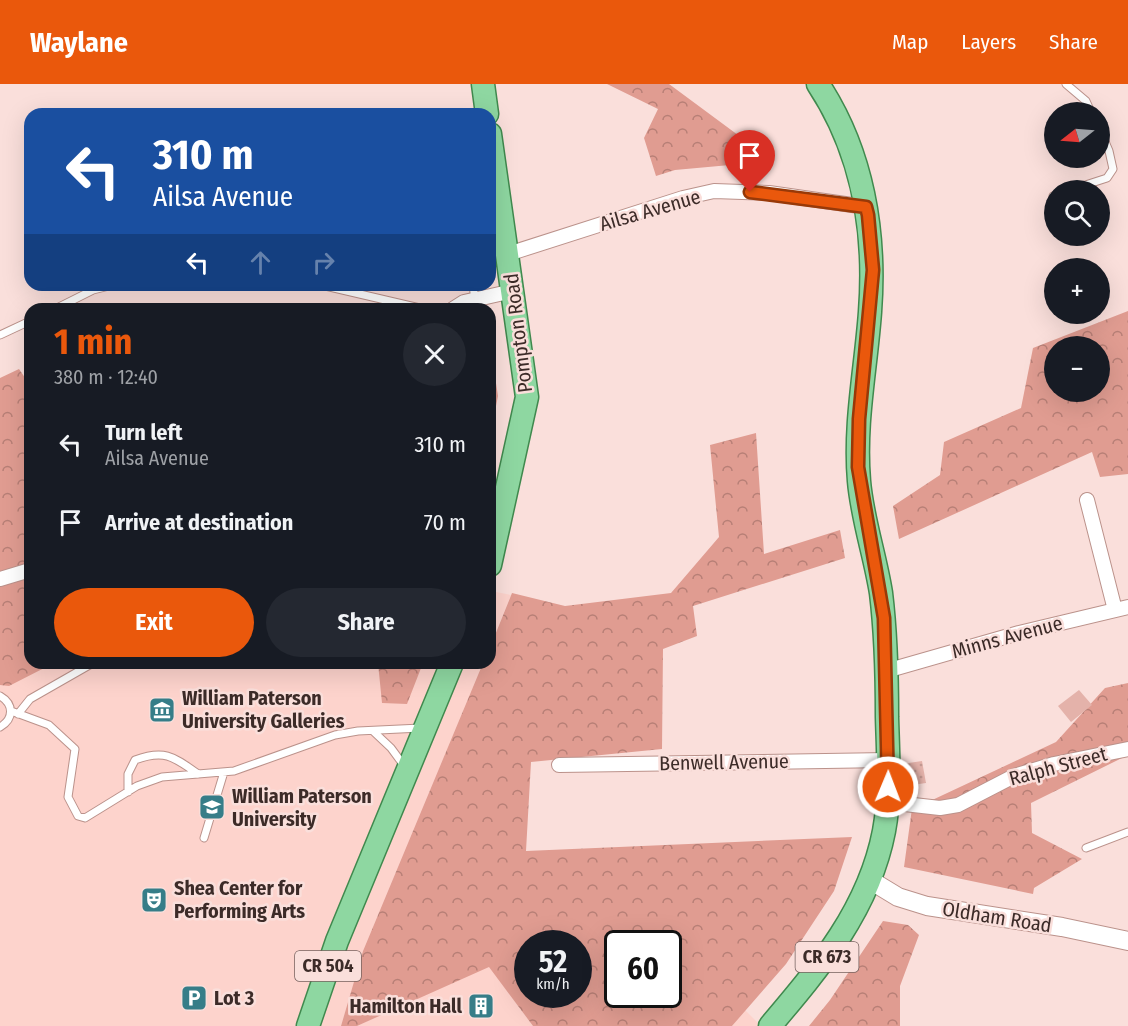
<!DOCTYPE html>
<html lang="en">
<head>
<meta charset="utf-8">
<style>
  body { margin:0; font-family:"Fira Sans Condensed",sans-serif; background:#242831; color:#f1f3f6; height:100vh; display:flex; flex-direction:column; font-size:22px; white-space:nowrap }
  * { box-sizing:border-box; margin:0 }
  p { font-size:20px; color:#9ea1a6 }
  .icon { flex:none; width:33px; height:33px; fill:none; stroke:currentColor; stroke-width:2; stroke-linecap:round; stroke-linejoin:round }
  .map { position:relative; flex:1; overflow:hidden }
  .sheet { position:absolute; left:24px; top:219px; width:472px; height:366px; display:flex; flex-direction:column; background:#171b24; border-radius:18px; box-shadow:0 6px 24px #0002 }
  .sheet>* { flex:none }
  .top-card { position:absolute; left:24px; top:24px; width:472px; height:183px; border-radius:18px; box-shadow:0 6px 24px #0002; background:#1a4fa0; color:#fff; overflow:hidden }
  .needle { width:39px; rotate:253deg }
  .buttons { position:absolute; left:1044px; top:18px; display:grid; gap:12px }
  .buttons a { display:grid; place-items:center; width:66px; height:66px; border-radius:50%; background:#171b24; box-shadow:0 6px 24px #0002; font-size:30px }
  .speed { position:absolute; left:514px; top:846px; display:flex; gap:12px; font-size:30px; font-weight:700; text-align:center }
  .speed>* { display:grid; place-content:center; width:78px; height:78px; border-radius:50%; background:#171b24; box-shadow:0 6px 24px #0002; line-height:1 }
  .speed small { font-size:15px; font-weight:400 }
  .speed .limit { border:3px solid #111; border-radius:9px; background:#fff; color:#111 }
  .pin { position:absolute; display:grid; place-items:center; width:51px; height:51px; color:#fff; margin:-62px -26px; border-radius:50% 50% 50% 0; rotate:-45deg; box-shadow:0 0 6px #0007 }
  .pin .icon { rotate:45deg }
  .me { position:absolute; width:66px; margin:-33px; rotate:1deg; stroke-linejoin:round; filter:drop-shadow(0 0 4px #0008) }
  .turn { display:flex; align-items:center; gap:21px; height:126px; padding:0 30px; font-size:27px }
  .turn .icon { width:78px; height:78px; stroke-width:2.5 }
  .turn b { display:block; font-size:42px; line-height:51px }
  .lanes { display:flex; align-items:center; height:57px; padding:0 30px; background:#0003; justify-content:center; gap:30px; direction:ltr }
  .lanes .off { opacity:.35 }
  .round { display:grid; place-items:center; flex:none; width:63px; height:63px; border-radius:32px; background:#242831 }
  .summary { display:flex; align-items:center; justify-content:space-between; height:102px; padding:0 30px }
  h1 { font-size:36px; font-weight:700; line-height:45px; color:#ea580c }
  .button { display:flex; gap:12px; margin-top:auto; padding:12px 30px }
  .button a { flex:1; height:69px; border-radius:36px; background:#ea580c; color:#fff; font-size:24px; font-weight:700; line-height:69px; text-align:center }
  .button a+a { background:#242831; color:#f1f3f6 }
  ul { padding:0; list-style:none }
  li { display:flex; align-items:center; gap:18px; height:78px; padding:0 30px }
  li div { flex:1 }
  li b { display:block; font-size:22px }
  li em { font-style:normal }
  header { display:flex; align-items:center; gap:36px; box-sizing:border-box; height:84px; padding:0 30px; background:#ea580c; color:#fff }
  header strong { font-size:28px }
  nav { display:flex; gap:33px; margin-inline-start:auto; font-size:21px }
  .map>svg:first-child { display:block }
  .built { fill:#fdd3cc }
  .grass { fill:url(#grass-dots) }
  .forest { fill:url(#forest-crowns); fill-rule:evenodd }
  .pitch { fill:#e4b2aa }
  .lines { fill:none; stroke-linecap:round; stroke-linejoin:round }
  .service-casing { stroke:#bb928b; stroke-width:9 }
  .minor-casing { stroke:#bb928b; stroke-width:16 }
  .tertiary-casing { stroke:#bb928b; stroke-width:20 }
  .primary-casing { stroke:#40894e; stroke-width:25 }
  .service { stroke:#fff; stroke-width:7 }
  .minor { stroke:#fff; stroke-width:14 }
  .tertiary { stroke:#fff; stroke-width:18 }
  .primary { stroke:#8ed7a1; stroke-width:22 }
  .route-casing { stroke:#983908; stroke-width:15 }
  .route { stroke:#ea580c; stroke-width:10 }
  .labels { text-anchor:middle; stroke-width:5; stroke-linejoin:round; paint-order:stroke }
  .shield { fill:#fadfdb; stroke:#75615e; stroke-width:1.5 }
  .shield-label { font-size:18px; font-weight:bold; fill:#3c2b28 }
  .street-label { font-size:20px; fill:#3c2b28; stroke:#fadfdb }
  .poi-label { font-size:20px; font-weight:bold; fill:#3c2b28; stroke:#fadfdb; text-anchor:start }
</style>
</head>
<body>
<header>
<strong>Waylane</strong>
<nav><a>Map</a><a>Layers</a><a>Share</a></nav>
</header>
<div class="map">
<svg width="1128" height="942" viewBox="0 0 1128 942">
  <defs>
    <pattern id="grass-dots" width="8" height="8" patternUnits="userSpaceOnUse" patternTransform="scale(1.5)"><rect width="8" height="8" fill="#e4b2aa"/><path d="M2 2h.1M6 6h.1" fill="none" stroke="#c49992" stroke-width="1.8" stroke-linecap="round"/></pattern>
    <pattern id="forest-crowns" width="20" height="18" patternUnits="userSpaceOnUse" patternTransform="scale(1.5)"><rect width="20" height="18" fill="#e09c91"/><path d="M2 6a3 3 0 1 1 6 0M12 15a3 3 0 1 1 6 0" fill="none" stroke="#b77f76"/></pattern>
  </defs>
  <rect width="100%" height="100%" fill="#fadfdb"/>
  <!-- built -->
  <path class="built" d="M 0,478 L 30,579 L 483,579 L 363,867 L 341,942 L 0,942 Z
    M 491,507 L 511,511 L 491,561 Z
    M 489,882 L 533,942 L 357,942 Z
    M 745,926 L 760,941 L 759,942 L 732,942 Z"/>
  <!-- grass -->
  <path class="grass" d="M 922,677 L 926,699 L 905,702 L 902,680 Z"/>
  <!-- forest -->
  <path class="forest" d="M 607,0 L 669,0 L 742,54 L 752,79 L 675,86 L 656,92 L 644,54 L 658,25 Z
    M 1128,227 L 1128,390 L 1100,393 L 1092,368 L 899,455 L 893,422 L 940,391 L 944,358 L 1021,324 L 1033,264 ZM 1100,262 L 1100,308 L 1054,308 L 1054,262 Z
    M 490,260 L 498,312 L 491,347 L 490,347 Z
    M 19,285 L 30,301 L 30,579 L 54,579 L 9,602 L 0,601 L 0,294 Z
    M 756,349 L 764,470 L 840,446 L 845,474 L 693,522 L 697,552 L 663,565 L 662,665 L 531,678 L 526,767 L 852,753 L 834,807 L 786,880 L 732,942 L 533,942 L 489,883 L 357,942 L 341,942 L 363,867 L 483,579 L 490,579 L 491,561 L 512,509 L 565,522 L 671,509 L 719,453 L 710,361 ZM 528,860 L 579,860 L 579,910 L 528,910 ZM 618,860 L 669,860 L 669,910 L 618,910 Z
    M 378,579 L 423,579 L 407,620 L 382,619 Z
    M 1128,599 L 1128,671 L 1031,719 L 1032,749 L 1082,775 L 1034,804 L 1033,810 L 904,783 L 913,717 L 928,718 L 1056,658 L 1105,604 Z
    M 883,837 L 908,841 L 919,851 L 900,902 L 900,942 L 809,942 L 830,916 Z"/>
  <!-- pitch -->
  <path class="pitch" d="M 1079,606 L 1092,621 L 1071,638 L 1058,622 Z"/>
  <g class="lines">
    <defs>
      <path id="service" d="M 1066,0 L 1086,17 L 1091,28
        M 1070,106 L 1107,94 L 1113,85 L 1109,67 L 1100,46
        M 1053,112 L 1054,112
        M 321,201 L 424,225
        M 473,201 L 475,216
        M 55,225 L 93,206 L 113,201
        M 0,251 L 30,237
        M 0,612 C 14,620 14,635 0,643
        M 11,627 L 49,641 L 75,665 L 68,713 L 78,732 L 85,734 L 137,702 L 162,693 L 234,687 L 335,651 L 358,647 L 421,644
        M 18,630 L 30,615 L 93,579
        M 373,647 L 391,664 L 405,683
        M 128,708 L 128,690 L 135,676 C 165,665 174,673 198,690
        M 204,754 L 224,688
        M 1086,764 L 1128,748"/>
      <path id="minor" d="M 508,170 L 683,114 L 714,107 L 769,109 L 866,123
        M 453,225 L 464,218 L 513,207
        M 1087,416 L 1115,526
        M 0,495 L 30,486
        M 886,587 L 1019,549 L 1128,523
        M 559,681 L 888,676
        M 887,718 L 940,724 L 958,721 L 1014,692 L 1054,680 L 1128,665"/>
      <path id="tertiary" d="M 870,796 L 898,813 L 927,822 L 1062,843 L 1128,857"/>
      <path id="primary" d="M 483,0 L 487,30
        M 490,50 L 527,313 L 490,481
        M 308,942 L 337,857 L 452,579
        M 770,942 C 820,883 869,825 884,747 C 891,710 888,671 887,633 C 887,592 886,550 881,509 C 875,471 862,434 859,397 C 854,340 866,284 870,228 C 876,149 863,68 818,0"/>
    </defs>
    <!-- service casing -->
    <use href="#service" class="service-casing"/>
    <!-- minor casing -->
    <use href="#minor" class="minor-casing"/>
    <!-- tertiary casing -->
    <use href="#tertiary" class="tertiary-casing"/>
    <!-- primary casing -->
    <use href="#primary" class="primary-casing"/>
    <!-- service -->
    <use href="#service" class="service"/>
    <!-- minor -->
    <use href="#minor" class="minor"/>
    <!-- tertiary -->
    <use href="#tertiary" class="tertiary"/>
    <!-- primary -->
    <use href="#primary" class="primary"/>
  </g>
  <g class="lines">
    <defs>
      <path id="route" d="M 750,108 L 866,123 L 868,131 L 873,186 L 859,335 L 858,383 L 884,534 L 888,703"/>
    </defs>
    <!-- route casing -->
    <use href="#route" class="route-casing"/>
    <!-- route -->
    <use href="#route" class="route"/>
  </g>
  <!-- icons -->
  <defs>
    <symbol id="museum-square" viewBox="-11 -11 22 22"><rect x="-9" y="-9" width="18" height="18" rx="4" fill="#367d88" stroke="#fadfdb"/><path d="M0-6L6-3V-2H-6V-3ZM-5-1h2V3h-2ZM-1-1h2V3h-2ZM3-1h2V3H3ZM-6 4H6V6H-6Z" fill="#fff"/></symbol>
    <symbol id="university-square" viewBox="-11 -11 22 22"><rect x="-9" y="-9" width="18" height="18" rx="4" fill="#367d88" stroke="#fadfdb"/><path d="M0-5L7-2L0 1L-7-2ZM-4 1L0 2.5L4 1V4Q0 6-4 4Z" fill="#fff"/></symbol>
    <symbol id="theatre-square" viewBox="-11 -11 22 22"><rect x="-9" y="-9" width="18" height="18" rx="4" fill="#367d88" stroke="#fadfdb"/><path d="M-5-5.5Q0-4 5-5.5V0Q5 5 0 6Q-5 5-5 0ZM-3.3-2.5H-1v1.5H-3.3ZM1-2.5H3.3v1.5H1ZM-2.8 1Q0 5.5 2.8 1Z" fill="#fff"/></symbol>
    <symbol id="parking-square" viewBox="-11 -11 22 22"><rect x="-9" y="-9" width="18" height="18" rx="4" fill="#367d88" stroke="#fadfdb"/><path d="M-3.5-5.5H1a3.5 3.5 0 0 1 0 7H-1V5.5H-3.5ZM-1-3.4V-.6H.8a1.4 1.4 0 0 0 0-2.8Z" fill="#fff"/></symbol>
    <symbol id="building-square" viewBox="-11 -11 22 22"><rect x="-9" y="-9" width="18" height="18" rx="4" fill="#367d88" stroke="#fadfdb"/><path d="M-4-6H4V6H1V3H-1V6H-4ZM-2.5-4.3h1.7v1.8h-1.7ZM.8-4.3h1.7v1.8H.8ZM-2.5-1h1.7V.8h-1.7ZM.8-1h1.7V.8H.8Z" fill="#fff"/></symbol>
  </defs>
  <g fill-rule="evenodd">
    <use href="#museum-square" x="147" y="611" width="30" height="30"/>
    <use href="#university-square" x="197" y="708" width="30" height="30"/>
    <use href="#theatre-square" x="139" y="801" width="30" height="30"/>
    <use href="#parking-square" x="179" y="899" width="30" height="30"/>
    <use href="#building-square" x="466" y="907" width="30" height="30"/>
  </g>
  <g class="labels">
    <!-- shield labels -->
    <g class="shield">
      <rect x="795.5" y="858" width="63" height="30" rx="4.5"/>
      <rect x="295" y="867" width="66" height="30" rx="4.5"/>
    </g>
    <g class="shield-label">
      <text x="827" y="879">CR 673</text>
      <text x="328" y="888">CR 504</text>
    </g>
    <!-- street labels -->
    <g class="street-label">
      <text transform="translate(650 126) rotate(-16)" y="7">Ailsa Avenue</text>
      <text transform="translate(518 249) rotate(-97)" y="7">Pompton Road</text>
      <text transform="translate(1007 553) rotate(-15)" y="7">Minns Avenue</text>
      <text transform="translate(724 678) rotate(-1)" y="7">Benwell Avenue</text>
      <text transform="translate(1058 682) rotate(-15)" y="7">Ralph Street</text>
      <text transform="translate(997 833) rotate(9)" y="7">Oldham Road</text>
    </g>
    <!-- poi labels -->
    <g class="poi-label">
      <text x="182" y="621">William Paterson<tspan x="182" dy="23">University Galleries</tspan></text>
      <text x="232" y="719">William Paterson<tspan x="232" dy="23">University</tspan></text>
      <text x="174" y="811">Shea Center for<tspan x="174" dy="23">Performing Arts</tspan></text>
      <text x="214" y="921">Lot 3</text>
      <text x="462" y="929" text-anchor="end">Hamilton Hall</text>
    </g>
  </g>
</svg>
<div class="buttons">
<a><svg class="needle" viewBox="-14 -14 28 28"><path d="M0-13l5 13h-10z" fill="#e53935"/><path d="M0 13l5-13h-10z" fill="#9ea1a6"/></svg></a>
<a><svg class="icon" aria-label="search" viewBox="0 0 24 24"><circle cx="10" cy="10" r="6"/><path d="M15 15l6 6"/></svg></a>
<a>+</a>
<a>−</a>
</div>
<div class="speed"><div>52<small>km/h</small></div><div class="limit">60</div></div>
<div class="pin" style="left:750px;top:108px;background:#d93025"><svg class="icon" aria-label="arrive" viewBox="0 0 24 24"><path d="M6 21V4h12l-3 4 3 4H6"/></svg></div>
<svg class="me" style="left:888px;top:703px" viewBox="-20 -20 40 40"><circle r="17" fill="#ea580c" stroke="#fff" stroke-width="3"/><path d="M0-11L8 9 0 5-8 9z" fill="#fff"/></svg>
<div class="top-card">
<div class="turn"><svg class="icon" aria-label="left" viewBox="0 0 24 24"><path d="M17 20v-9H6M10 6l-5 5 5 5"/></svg><div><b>310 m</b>Ailsa Avenue</div></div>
<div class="lanes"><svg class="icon" aria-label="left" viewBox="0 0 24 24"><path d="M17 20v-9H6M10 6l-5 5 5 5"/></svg><svg class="icon off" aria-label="ahead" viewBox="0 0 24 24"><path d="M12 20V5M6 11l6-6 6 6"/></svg><svg class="icon off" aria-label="right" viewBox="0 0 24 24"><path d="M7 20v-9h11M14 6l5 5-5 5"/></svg></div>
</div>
<section class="sheet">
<div class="summary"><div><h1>1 min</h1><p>380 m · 12:40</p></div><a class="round"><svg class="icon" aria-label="close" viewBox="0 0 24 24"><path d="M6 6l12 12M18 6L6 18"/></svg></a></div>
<ul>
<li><svg class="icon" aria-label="left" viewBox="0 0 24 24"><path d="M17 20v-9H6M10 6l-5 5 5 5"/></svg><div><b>Turn left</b><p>Ailsa Avenue</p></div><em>310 m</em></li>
<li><svg class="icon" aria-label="arrive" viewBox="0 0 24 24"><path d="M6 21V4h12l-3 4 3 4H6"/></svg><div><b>Arrive at destination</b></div><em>70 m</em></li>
</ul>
<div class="button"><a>Exit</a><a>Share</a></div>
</section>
</div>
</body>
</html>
